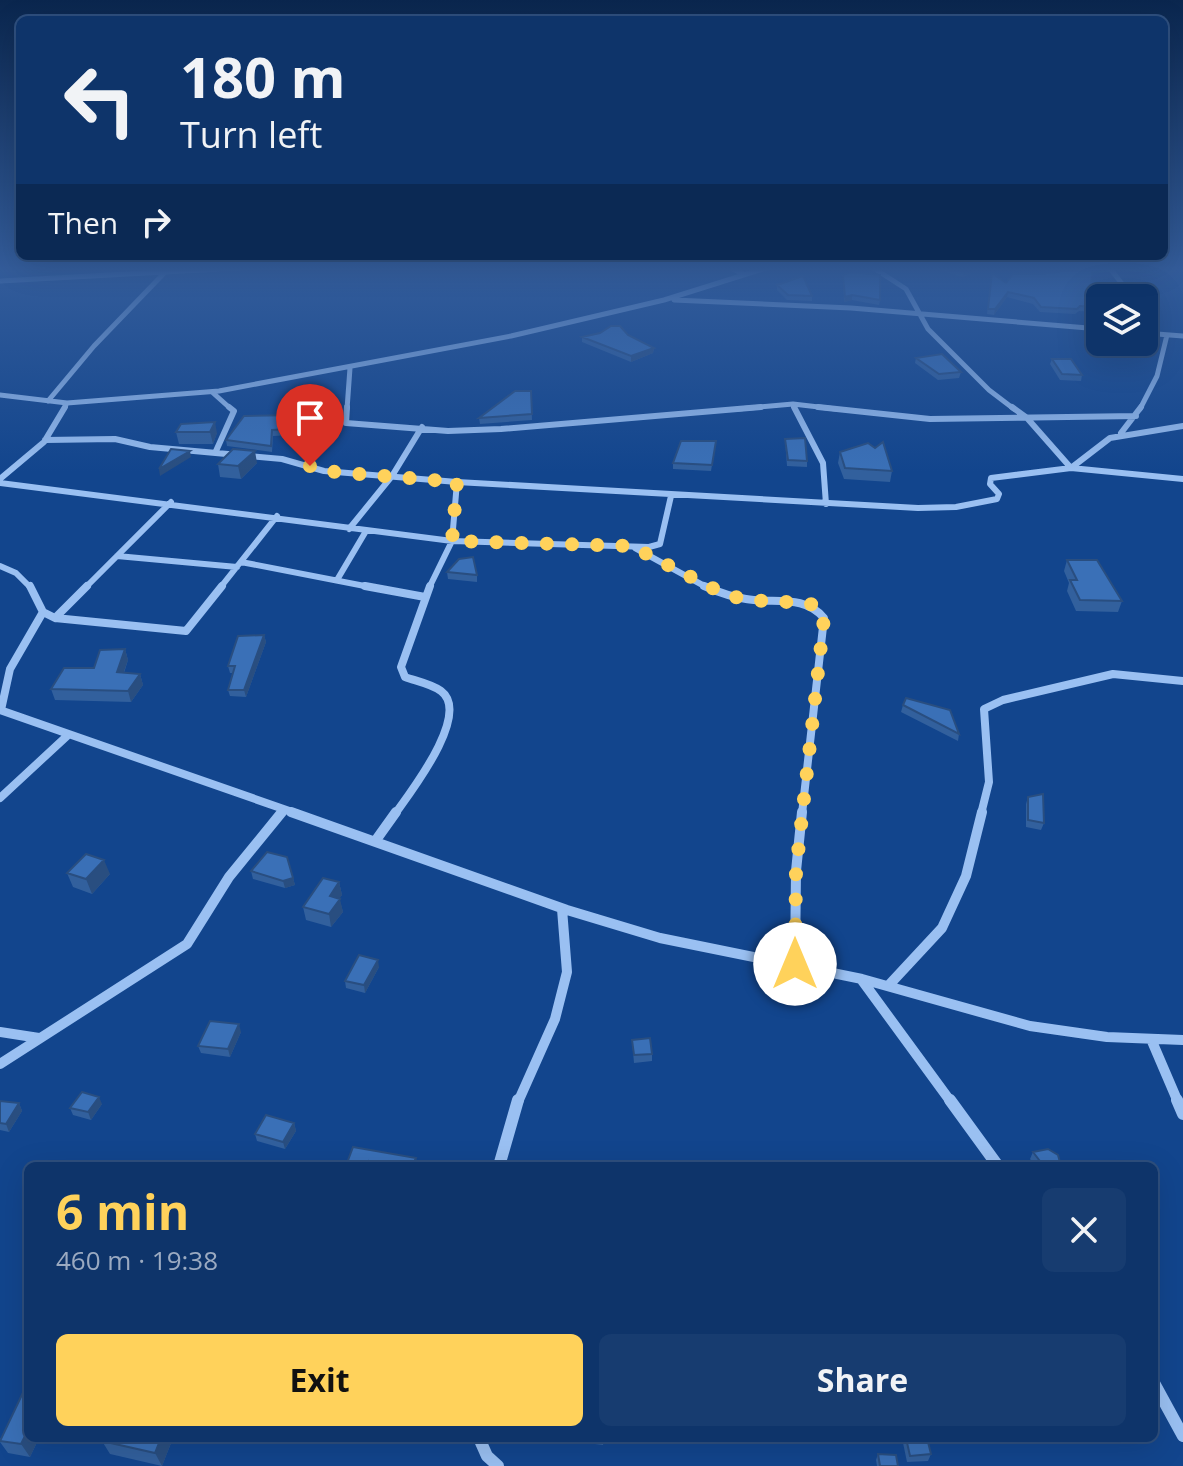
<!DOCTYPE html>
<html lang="en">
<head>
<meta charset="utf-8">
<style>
  body { margin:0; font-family:"Open Sans",sans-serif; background:#173c70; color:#f1f3f6; height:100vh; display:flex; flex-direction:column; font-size:30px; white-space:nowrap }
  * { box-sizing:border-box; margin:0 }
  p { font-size:26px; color:#9baac1 }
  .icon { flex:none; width:44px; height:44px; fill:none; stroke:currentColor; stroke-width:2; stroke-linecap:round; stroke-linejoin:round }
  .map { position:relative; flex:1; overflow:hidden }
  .sheet { position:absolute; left:24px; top:1162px; width:1134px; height:280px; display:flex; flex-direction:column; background:#0e346a; border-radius:12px; box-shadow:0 8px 32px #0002,0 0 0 2px #2e4f7e }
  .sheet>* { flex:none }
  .banner { position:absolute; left:16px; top:16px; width:1152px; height:244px; border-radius:12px; box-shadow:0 8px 32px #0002,0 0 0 2px #2e4f7e; background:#0e346a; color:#f1f3f6; overflow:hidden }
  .fabs { position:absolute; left:1086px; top:284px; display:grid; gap:16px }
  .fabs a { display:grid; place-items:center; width:72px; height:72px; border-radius:12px; background:#0e346a; box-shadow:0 8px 32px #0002,0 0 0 2px #2e4f7e; font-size:40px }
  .pin { position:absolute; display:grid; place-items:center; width:68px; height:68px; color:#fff; margin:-82px -34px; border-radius:50% 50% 50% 0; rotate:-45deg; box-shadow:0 0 8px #0007 }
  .pin .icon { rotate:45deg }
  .me { position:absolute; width:88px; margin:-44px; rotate:0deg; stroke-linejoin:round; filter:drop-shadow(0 0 6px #0008) }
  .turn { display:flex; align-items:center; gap:28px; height:168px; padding:0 32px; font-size:36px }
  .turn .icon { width:104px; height:104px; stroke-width:2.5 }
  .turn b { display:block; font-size:56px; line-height:68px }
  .then { display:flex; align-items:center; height:76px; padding:0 32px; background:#0003; gap:16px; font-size:30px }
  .round { display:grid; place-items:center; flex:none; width:84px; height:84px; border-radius:12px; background:#173c70 }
  .head { display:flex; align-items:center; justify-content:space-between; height:136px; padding:0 32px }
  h1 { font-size:48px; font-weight:700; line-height:60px; color:#ffd25b }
  .action { display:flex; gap:16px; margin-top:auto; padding:16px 32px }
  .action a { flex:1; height:92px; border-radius:12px; background:#ffd25b; color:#111; font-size:32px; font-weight:700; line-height:92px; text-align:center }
  .action a+a { background:#173c70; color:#f1f3f6 }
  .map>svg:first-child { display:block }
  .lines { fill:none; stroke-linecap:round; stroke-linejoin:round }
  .minor-far4 { stroke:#9ac0f2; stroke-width:5 }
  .minor-far3 { stroke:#9ac0f2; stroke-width:6 }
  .minor-far2 { stroke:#9ac0f2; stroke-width:8 }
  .minor-far1 { stroke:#9ac0f2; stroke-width:10 }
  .minor { stroke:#9ac0f2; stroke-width:12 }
  .wall { fill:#32609d }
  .shaded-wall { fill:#294e80 }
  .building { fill:#3a70b7; stroke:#294e80; stroke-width:2 }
  .route { stroke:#ffd25b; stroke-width:14; stroke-dasharray:0 25.2 }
</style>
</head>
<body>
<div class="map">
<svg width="1183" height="1466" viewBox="0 0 1183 1466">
  <rect width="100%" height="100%" fill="#12458d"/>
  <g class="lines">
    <!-- minor-far4 -->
    <path class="minor-far4" d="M 728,267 L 744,274
      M 872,267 L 906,289 L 928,329 L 989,390 L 1014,409
      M 1109,267 L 1133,298
      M 0,281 L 257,267
      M 674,300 L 851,308 L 1100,329
      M 1144,315 L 1151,334
      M 1144,333 L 1183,336
      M 212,392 L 231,409
      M 0,395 L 67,403 L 219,391 L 511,336 L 664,300 L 769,267
      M 48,401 L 94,346 L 170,267
      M 793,404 L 795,409
      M 64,409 L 67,403
      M 347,409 L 350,368
      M 738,409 L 793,404 L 836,409
      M 1140,409 L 1157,376 L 1167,335"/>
    <!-- minor-far3 -->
    <path class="minor-far3" d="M 347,407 L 346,423 L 448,431 L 501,429 L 761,407
      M 794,407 L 823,463 L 826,504
      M 818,407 L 930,419 L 1136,416
      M 1012,407 L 1027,418 L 1071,468
      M 1121,433 L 1141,407
      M 45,440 L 115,439 L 150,447 L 282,459 L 324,471 L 457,482 L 918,508 L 956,507 L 997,499 L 999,494 L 990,484 L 991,478 L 1071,468 L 1183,479
      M 216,451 L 234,411 L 229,407
      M 1071,468 L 1110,438 L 1183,426
      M 0,479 L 44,442 L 65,407
      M 0,483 L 452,541 L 649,547 L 660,544 L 671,496
      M 349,529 L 392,476 L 422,427
      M 635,548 L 708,588
      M 117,556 L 237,567
      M 241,562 L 375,588
      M 0,566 L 16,573 L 31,588
      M 337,580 L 366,531
      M 85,588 L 171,502
      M 220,588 L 277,516
      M 429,588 L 452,541 L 457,482"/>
    <!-- minor-far2 -->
    <path class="minor-far2" d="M 30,586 L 43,612 L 55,618 L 186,631 L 222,586
      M 365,586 L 425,597
      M 704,586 C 718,592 731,597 746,599 C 774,604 804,594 824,618 L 802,814
      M 55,618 L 87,586
      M 0,710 L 298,814
      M 1,710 L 10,669 L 43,612
      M 0,798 L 67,736
      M 280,814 L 282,812
      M 395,814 C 409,794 472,714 441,691 C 432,684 416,681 405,677 L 401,667 L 430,586
      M 981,814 L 989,782 L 984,709 L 1003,700 L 1113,674 L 1183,681"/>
    <!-- minor-far1 -->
    <path class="minor-far1" d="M 291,812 L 567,910 L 660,938 L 862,979 L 1030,1026 L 1107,1037 L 1183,1040
      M 376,840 L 396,812
      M 795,964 L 796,871 L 802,812
      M 861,979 L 951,1102
      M 889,985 L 942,928 L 966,876 L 982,812
      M 0,1032 L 39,1038
      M 1151,1039 L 1178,1102
      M 0,1064 L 187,944 L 229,877 L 282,812
      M 518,1102 L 555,1019 L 567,972 L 562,909"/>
    <!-- minor -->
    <path class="minor" d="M 950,1100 L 998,1166
      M 1177,1100 L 1183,1114
      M 499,1166 L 518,1100
      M 1154,1383 L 1183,1436
      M 479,1438 L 487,1456 L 498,1466"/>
  </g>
  <!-- wall -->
  <path class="wall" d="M 929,267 L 977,267 L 976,271 L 963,277 Z
    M 843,275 L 880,300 L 879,305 L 852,300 L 844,302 Z
    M 991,278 L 1006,283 L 1090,294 L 1098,307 L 1097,312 L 1079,311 L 1075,314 L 1040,312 L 1033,304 L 1007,297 L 994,315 L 987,314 Z
    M 777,285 L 812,296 L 812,301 L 787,300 L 777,290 Z
    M 600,333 L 628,335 L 654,348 L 653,353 L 631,362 L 582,342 L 582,337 Z
    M 916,358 L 961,372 L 959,378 L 938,380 L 915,363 Z
    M 1052,359 L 1082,375 L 1081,381 L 1060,380 L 1050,364 Z
    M 531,391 L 532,420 L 480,424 L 479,418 Z
    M 322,408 L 316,424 L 310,424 L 310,434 L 273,436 L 272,452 L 227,446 L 226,440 Z
    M 181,424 L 217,433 L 213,444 L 179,444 L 176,432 Z
    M 785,439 L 807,461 L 807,467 L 787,466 Z
    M 715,447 L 711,471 L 673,469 L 673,463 Z
    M 840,452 L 892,471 L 890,482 L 844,479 L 838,463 Z
    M 257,463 L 241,479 L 220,477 L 218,464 Z
    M 1067,560 L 1122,601 L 1118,612 L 1076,611 L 1067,591 L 1069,583 L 1064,571 Z
    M 447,572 L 477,575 L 477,582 L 448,579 Z
    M 264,635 L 266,642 L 246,697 L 230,696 L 228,690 L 233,673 L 230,673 L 228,666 Z
    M 125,649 L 128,660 L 124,673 L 140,674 L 143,685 L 131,702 L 55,700 L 51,689 L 94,668 Z
    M 903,705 L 959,734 L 958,741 L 901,712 Z
    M 1028,797 L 1044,823 L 1041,830 L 1026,827 L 1026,804 Z
    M 251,871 L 293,878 L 295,885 L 285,888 L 253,879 Z
    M 67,873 L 110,874 L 92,894 L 73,887 Z
    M 339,882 L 342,895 L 339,898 L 343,912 L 331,927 L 306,920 L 303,907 Z
    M 379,967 L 365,993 L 346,988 L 345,981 Z
    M 241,1032 L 230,1057 L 201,1053 L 198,1046 Z
    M 632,1040 L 652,1054 L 652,1061 L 634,1063 Z
    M 0,1101 L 19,1103 L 22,1111 L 9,1132 L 0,1130 Z
    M 102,1104 L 91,1120 L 73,1115 L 70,1108 Z
    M 294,1123 L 296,1131 L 285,1149 L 257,1141 L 255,1134 Z
    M 1033,1152 L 1061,1166 L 1035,1166 L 1030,1159 Z
    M 416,1158 L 417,1166 L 347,1166 L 347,1163 Z
    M 0,1438 L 39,1438 L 30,1457 L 8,1453 L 0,1442 Z
    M 173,1438 L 162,1466 L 110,1454 L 102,1441 Z
    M 587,1438 L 604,1438 L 603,1445 L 587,1443 Z
    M 902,1438 L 927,1438 L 931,1454 L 928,1461 L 907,1462 Z
    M 878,1454 L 898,1466 L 877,1466 L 876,1460 Z"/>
  <!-- shaded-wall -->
  <path class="shaded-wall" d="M 975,267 L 977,267 L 976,271 L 963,277 L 964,272 Z
    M 1008,292 L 1007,297 L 994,315 L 995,309 Z
    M 852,295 L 852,300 L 844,302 L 845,297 Z
    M 654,348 L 653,353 L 631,362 L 631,356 Z
    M 321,403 L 322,408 L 316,424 L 315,418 Z
    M 215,422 L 217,433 L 213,444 L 210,432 Z
    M 190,451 L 191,457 L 160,476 L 159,469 Z
    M 255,451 L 257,463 L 241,479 L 238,466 Z
    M 264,635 L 266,642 L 246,697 L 244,690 Z
    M 125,649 L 128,660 L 120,683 L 117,672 Z
    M 140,674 L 143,685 L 131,702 L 128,691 Z
    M 104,860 L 110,874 L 92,894 L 86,879 Z
    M 293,878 L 295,885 L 285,888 L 283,881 Z
    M 339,882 L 342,895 L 333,909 L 330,896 Z
    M 340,899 L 343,912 L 331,927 L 329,914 Z
    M 378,960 L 379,967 L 365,993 L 364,985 Z
    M 239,1024 L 241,1032 L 230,1057 L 228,1049 Z
    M 99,1097 L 102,1104 L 91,1120 L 88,1112 Z
    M 19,1103 L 22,1111 L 9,1132 L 6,1124 Z
    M 294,1123 L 296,1131 L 285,1149 L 283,1142 Z
    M 28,1430 L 28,1438 L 39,1438 L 30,1457 L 21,1444 Z
    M 161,1438 L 173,1438 L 162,1466 L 155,1453 Z"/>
  <!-- building -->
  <path class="building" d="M 946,267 L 975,267 L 964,272 Z
    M 1093,267 L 1090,294 L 1098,307 L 1080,306 L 1077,309 L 1041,307 L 1034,298 L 1008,292 L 995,309 L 988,309 L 992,273 L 1006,283 L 1013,274 L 1042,274 Z
    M 850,272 L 880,275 L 880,300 L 852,295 L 845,297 L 843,275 Z
    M 803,276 L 812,296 L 788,295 L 777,285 Z
    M 611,326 L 620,326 L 628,335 L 654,348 L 631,356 L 582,337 L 600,333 Z
    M 942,354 L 961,372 L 939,374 L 916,358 Z
    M 1052,359 L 1071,359 L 1082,375 L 1062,374 Z
    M 515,391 L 531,391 L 532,414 L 479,418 Z
    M 303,402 L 321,403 L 315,418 L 309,418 L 309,428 L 272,430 L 271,446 L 226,440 L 244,416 L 297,415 Z
    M 215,422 L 210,432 L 176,432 L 181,424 Z
    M 805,438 L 807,461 L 788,460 L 785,439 Z
    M 681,441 L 716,441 L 712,465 L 673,463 Z
    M 883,442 L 892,471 L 845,468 L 840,452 L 868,443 L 875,448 Z
    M 171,449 L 190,451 L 159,469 Z
    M 233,449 L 255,451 L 238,466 L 218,464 Z
    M 473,557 L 477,575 L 447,572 L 459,559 Z
    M 1067,560 L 1097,560 L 1122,601 L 1080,600 L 1070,580 L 1077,580 Z
    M 264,635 L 244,690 L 228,690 L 235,666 L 228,666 L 238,636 Z
    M 125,649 L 117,672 L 140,674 L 128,691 L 51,689 L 64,668 L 94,668 L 100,650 Z
    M 906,698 L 950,710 L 959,734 L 903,705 Z
    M 1043,794 L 1044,823 L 1028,820 L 1028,797 Z
    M 267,852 L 287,857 L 293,878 L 283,881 L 251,871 Z
    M 86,854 L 104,860 L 86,879 L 67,873 Z
    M 323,878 L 339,882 L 330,896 L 340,899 L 329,914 L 303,907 Z
    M 359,955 L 378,960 L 364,985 L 345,981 Z
    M 210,1021 L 239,1024 L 228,1049 L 198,1046 Z
    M 650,1038 L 652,1054 L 634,1055 L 632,1040 Z
    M 82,1092 L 99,1097 L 88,1112 L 70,1108 Z
    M 0,1101 L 19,1103 L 6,1124 L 0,1123 Z
    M 266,1115 L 294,1123 L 283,1142 L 255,1134 Z
    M 353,1147 L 416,1158 L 412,1166 L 385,1166 L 369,1161 L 367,1166 L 347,1163 Z
    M 1048,1149 L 1058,1155 L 1061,1166 L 1043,1165 L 1033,1152 Z
    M 28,1382 L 28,1430 L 21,1444 L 0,1441 Z
    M 104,1438 L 161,1438 L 155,1453 L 102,1441 Z
    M 906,1438 L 927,1438 L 931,1454 L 910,1456 Z
    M 878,1454 L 896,1455 L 898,1466 L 880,1466 Z"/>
  <!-- sky -->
  <linearGradient id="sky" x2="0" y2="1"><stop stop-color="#0a264e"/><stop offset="0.57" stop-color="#335c9a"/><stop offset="1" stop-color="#335c9a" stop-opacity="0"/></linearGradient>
  <rect width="1183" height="472" fill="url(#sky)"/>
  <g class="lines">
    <!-- route -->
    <path class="route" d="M 310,466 L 324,471 L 457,482 L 452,541 L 631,546 L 724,594 L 747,600 L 809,603 L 819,609 L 824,618 L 796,871 L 795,964"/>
  </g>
</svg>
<div class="fabs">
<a><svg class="icon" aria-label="layers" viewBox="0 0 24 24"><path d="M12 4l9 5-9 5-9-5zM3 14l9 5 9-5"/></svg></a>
</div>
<div class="pin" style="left:310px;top:466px;background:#d93025"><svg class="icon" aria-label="arrive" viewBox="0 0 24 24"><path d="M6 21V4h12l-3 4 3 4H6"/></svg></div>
<svg class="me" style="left:795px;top:964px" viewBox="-20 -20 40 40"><circle r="19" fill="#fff"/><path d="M0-13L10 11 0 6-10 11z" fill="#ffd25b"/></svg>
<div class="banner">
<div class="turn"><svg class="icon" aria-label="left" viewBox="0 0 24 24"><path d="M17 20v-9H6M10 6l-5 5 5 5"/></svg><div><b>180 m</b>Turn left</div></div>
<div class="then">Then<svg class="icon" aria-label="right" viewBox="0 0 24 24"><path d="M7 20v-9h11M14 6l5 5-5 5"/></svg></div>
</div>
<section class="sheet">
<div class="head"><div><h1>6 min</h1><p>460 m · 19:38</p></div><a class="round"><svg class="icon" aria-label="close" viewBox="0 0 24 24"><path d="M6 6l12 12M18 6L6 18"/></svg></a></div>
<div class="action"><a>Exit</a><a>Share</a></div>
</section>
</div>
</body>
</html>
